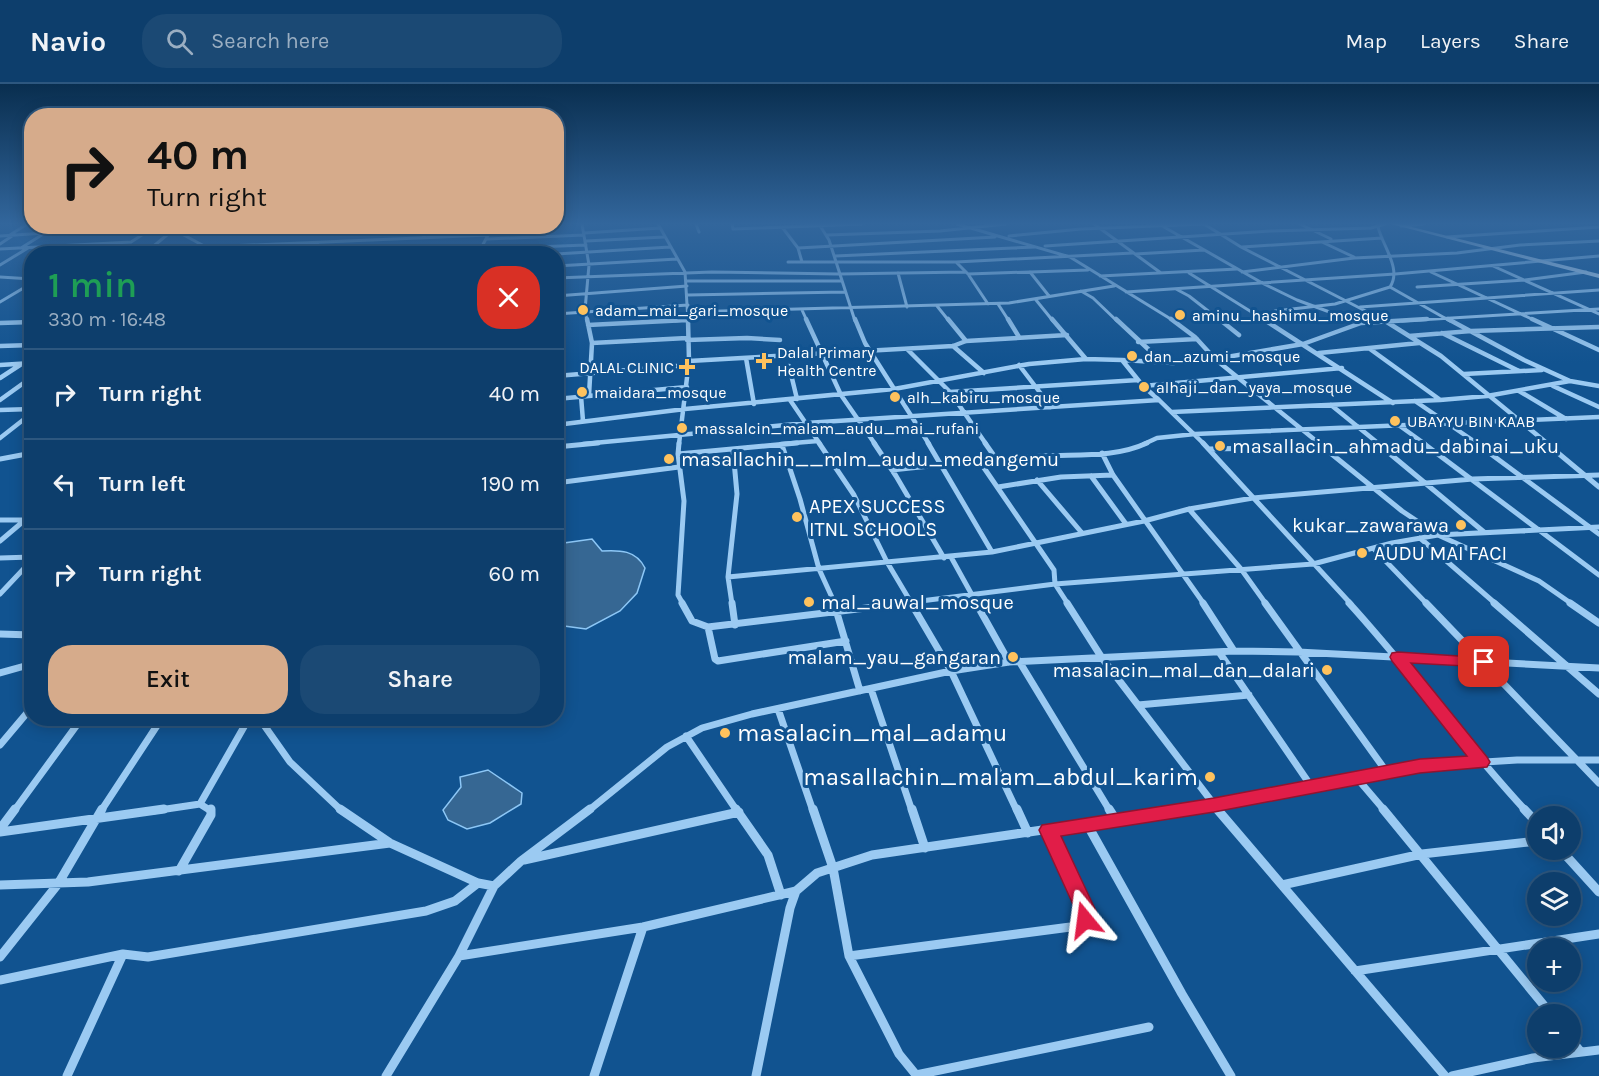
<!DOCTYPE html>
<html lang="en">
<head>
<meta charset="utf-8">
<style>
  body { margin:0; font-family:Karla,sans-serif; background:#1b4974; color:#f1f3f6; height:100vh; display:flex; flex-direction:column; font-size:22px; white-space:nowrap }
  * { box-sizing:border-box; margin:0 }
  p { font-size:20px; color:#9aaec2 }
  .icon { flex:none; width:33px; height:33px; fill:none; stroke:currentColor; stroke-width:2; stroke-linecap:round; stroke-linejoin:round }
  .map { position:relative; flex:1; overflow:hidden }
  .details { position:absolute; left:24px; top:162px; width:540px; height:480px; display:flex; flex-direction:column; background:#0d3e6c; border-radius:24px; box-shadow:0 3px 15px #0003,0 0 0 2px #2d577f }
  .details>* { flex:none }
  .banner { position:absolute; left:24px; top:24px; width:540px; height:126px; border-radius:24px; box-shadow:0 3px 15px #0003,0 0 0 2px #2d577f; background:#d6ab8b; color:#111; overflow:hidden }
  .tools { position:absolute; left:1527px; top:722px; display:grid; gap:12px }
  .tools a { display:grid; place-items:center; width:54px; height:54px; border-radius:50%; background:#0d3e6c; box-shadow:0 3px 15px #0003,0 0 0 2px #2d577f; font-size:30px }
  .pin { position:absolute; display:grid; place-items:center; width:51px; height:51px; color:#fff; margin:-26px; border-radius:12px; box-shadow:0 3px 9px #0006 }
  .me { position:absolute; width:66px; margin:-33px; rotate:344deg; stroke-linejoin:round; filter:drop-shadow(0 0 4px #0008) }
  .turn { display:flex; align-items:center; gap:21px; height:126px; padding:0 24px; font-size:27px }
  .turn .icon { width:78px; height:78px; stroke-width:2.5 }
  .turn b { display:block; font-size:42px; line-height:51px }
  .round { display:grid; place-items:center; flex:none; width:63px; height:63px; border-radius:24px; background:#1b4974 }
  .summary { display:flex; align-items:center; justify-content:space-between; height:102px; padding:0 24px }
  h1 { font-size:36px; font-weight:600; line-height:45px; color:#1e9e55 }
  .button { display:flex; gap:12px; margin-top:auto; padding:12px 24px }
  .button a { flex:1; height:69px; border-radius:24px; background:#d6ab8b; color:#111; font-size:24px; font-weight:600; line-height:69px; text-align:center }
  .button a+a { background:#1b4974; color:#f1f3f6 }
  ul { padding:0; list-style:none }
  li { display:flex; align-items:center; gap:18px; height:90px; padding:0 24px; border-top:2px solid #2d577f }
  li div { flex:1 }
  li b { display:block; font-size:22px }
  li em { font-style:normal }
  header { display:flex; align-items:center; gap:36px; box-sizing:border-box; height:84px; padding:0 30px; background:#0d3e6c; border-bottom:2px solid #2d577f }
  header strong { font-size:28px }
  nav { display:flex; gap:33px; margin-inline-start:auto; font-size:21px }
  .search { width:420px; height:54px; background:#1b4974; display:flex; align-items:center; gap:15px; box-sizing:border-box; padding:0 21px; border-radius:24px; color:#9aaec2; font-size:22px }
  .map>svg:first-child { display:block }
  .water { fill:#366793; stroke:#8dc7f6; stroke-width:1.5 }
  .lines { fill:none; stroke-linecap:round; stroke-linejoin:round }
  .street-far4 { stroke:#9bcaf2; stroke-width:3 }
  .street-far3 { stroke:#9bcaf2; stroke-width:4.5 }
  .street-far2 { stroke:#9bcaf2; stroke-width:5 }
  .street-far1 { stroke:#9bcaf2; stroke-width:7 }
  .street { stroke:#9bcaf2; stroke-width:9 }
  .secondary { fill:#cae4fc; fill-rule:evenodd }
  .route { fill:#e11d48; stroke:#92132f; stroke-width:1.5 }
  .poi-dot { fill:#ffc25d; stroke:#115390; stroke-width:2 }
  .labels { text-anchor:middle; stroke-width:6; stroke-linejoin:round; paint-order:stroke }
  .far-poi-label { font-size:16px; fill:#fff; stroke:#115390; text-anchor:start }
  .poi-label { font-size:20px; fill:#fff; stroke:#115390; text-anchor:start }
  .near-poi-label { font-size:24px; fill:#fff; stroke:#115390; text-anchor:start }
</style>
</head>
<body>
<header>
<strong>Navio</strong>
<div class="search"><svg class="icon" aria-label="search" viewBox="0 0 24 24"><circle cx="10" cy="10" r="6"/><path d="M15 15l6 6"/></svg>Search here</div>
<nav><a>Map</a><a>Layers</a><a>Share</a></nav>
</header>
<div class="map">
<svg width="1599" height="992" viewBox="0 0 1599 992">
  <rect width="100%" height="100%" fill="#115390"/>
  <!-- water -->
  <path class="water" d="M 592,455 L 602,467 C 620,466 636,466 645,484 L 637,509 L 620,527 L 586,545 L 557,541 L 557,460 Z
    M 488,686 L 522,709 L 521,720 L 490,739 L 467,745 L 448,736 L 443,726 L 461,703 L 460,693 Z"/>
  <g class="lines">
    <!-- street-far4 -->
    <path class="street-far4" d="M 582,140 L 589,181 L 585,226 L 587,237
      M 658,140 L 685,188 L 688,237
      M 696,140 L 699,148
      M 732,140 L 733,145 L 862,140
      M 819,140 L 829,156 L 855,237
      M 957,140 L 1070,173 L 1174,237
      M 1094,140 L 1161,189
      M 1204,140 L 1241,163 L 1385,237
      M 1300,140 L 1331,155
      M 167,142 L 219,170
      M 290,142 L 319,142
      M 1401,142 L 1424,140
      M 782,143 L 798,164 L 802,178
      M 1164,143 L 1264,200 L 1297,216 L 1354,237
      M 47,148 L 102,145 L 110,142
      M 584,149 L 660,144
      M 10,151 L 27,140
      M 827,151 L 940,147 L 1006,140
      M 0,152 L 45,149
      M 1009,152 L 1081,145 L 1203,140
      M 424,153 L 425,142
      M 1447,153 L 1599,143
      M 487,155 L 584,151
      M 586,157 L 664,153
      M 1322,158 L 1354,173
      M 0,160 L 12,152
      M 1045,162 L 1270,147 L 1371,144 L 1385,140
      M 205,163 L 488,151 L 478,170
      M 1242,163 L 1382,154
      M 21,164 L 56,142
      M 798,164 L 995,153
      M 0,165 L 131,158 L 156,142
      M 480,165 L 586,161
      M 144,170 L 173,146 L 236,142
      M 301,170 L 318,159
      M 556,170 L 670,163
      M 1135,170 L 1204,166
      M 835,172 L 1035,163
      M 788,178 L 956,178 L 1133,169
      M 956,178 L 968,190 L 988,220
      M 0,181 L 28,164
      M 556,182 L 677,175
      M 1493,182 L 1599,230
      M 1030,188 L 1049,212
      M 1242,188 L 1354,174 L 1457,169 L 1520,161 L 1599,157
      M 1431,188 L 1536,237
      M 898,189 L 907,223
      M 1189,189 L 1266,237
      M 968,190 L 1088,186
      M 1100,192 L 1237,185
      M 0,193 L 32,195
      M 556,194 L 712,188 L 839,190 L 966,188
      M 686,197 L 841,197
      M 1390,203 L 1450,237
      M 1417,203 L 1525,196 L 1586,188
      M 1176,205 L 1189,212 L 1221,237
      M 1081,207 L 1093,214 L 1117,237
      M 1126,208 L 1395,190 L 1599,172
      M 688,211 L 845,208
      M 556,212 L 687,202
      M 1036,216 L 1053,237
      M 0,218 L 32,199
      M 998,220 L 1009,237
      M 937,222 L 949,237
      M 1360,223 L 1599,206
      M 802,226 L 807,237
      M 1275,227 L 1335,220 L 1390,203 C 1402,185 1383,163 1378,143
      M 688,228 L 1009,219 L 1114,202
      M 556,230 L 688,221
      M 675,237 L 687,236
      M 1402,237 L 1599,225"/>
    <!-- street-far3 -->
    <path class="street-far3" d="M 587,235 L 592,259 L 589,311
      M 806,235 L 841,311 L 875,360
      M 855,235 L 865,259 L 929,360
      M 948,235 L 966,257
      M 1008,235 L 1019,253
      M 1052,235 L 1086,275
      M 1116,235 L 1162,278
      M 1171,235 L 1195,253 L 1215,275 L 1320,360
      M 1219,235 L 1239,251
      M 1263,235 L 1393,319
      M 1350,235 L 1361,239
      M 1382,235 L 1441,272 L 1548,360
      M 1448,235 L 1524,276 L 1570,297
      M 1532,235 L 1599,266
      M 0,239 L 32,238
      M 588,241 L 687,236
      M 1442,249 L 1519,287
      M 1409,252 L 1471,247 L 1599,243
      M 687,256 L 747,254 L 780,256
      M 1138,258 L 1197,255
      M 592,259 L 687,254
      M 0,262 L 32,261
      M 953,262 L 984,289
      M 907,265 L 950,308 L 1138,296
      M 1370,265 L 1439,315
      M 1319,269 L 1419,259
      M 746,274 L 754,320
      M 689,277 L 953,262 L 966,257 L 1067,251
      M 0,281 L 32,279
      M 1019,281 L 1051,323
      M 789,282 L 797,315
      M 1464,290 L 1542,286
      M 556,292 L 689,281
      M 0,294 L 20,281
      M 1143,302 L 1342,284
      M 1553,302 L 1599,323
      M 1519,307 L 1566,335
      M 950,308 L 986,360
      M 581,312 L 583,337
      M 556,315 L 687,303
      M 0,316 L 32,293
      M 790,316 L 820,360
      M 1159,316 L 1204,360
      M 1415,317 L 1478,360
      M 1331,321 L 1379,360
      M 0,326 L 32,325
      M 1172,328 L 1440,316 L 1487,312 L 1570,297 L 1599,302
      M 556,341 L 685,325 L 894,305 L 1029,280 L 1086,275 L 1122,276
      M 1400,342 L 1425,360
      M 0,354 L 32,329
      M 583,360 L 806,339 L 1159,316 L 1143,302 L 1122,276 L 1173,279 L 1215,275 L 1303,260 L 1361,239 L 1427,235
      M 679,360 L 689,277 L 688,235
      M 781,360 L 818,357
      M 1144,360 L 1157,354 L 1195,350 L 1599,333"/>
    <!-- street-far2 -->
    <path class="street-far2" d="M 679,359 L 678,370 L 684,417 L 678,511 L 683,520
      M 819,359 L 854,411 L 887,478 L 912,520
      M 874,359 L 896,392 L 944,474
      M 928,359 L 992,468
      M 985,359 L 997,376
      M 1203,359 L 1351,520
      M 1318,359 L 1402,427 L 1438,451 L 1539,497 L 1572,520
      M 1377,359 L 1484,448
      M 1423,359 L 1599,491
      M 1476,359 L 1599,450
      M 1546,359 L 1599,403
      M 782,361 L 800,415 L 819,485 L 835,520
      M 556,363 L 598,359
      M 1209,365 L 1321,363
      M 1102,369 L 1113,391 L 1204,520
      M 678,370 L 797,359
      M 0,375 L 32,369
      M 980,378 L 1054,486 L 1055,500 L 1068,520
      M 892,386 C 942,381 993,376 1043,372 C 1077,370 1115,374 1147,359
      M 1091,392 L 1126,440
      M 1037,396 L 1082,449
      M 556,399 L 679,383
      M 998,403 L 1061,393 L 1113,391
      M 1189,425 L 1241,485 L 1266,520
      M 0,436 L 32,436
      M 1420,454 L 1496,520
      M 0,457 L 32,430
      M 1374,465 L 1427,520
      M 951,473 L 977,520
      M 0,474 L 32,473
      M 728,493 L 992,468 L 1144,437 L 1189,425 L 1253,414 L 1473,395 L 1599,391
      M 0,510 L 32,476
      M 732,520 L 728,493 L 737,410 L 733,366
      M 897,520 L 1055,500 L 1313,480 L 1392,459 L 1438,451 L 1599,443"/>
    <!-- street-far1 -->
    <path class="street-far1" d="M 682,519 L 692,537 L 708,543 L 908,519
      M 732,519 L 735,541
      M 834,519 L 860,607
      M 911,519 L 951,587 L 1017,727
      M 976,519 L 1009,578
      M 1067,519 L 1102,574 L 1219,727
      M 1203,519 L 1234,567
      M 1265,519 L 1386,687
      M 1349,519 C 1410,586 1464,660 1526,727
      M 1426,519 L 1599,699
      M 1494,519 L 1599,610
      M 1570,519 L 1599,539
      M 708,543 L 715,575 L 718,577 L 846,557
      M 0,550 L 32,551
      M 1219,568 L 1311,702
      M 1019,577 L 1110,727
      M 0,589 L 32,580
      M 871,605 L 912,727
      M 1138,621 L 1249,611
      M 778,625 L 813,727
      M 259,634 L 290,678 L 342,727
      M 686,652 L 737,727
      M 0,661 L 32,623
      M 1356,693 L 1385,727
      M 200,720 L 249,634
      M 14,727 L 82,634
      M 101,727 L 162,634
      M 153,727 L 200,720 L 211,727
      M 588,727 L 667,663 L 702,644 L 752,630 L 951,587 L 1009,578 L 1234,567 L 1298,568 L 1599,584
      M 1176,727 L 1420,682 L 1517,676 L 1599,676"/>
    <!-- street -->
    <path class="street" d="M 340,725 L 390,759 L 478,799 L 494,802
      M 736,725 L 768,771 L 781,811
      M 813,725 L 833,784 L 849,872 L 899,970 L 917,992
      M 912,725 L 925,764
      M 1017,725 L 1028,749
      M 1109,725 L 1116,736
      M 1217,725 L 1445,992
      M 1383,725 L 1551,930
      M 1524,725 L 1538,740
      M 1087,740 L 1182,910 L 1231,992
      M 0,745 L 15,725
      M 0,748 L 164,725
      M 1560,765 L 1599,808
      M 524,776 L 739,728
      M 179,787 L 211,731 L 211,725
      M 0,801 L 88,798 L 390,759
      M 1282,801 L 1422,770 L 1538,757
      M 459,872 L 643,843 L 796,807 L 817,789 L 872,771 L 1186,725
      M 849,872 L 1078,842 L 1085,836 L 1086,827 L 1048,746
      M 0,873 L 58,800 L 102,725
      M 1355,887 L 1599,850
      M 0,896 L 123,870 L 148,873 L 426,827 L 455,817 L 478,799
      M 1570,955 L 1580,967
      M 916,991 L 1149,943
      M 67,992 L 123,870
      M 386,992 L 459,872 L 494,802 L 521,777 L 590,725
      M 594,992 L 643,843
      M 756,992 L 790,824 L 796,807
      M 1452,992 L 1533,974 L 1599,966"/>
    <!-- secondary -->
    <path class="secondary" d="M 1391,140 L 1400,140 L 1599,190 L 1599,194 Z"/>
  </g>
  <!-- sky -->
  <linearGradient id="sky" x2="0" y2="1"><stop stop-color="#092e4f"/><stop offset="0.5" stop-color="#32669c"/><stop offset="1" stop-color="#32669c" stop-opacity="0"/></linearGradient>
  <rect width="1599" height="279" fill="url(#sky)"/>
  <!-- route -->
  <path class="route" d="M 1398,568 L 1489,574 L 1491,578 L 1484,583 L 1411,579 L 1487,673 L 1490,678 L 1487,683 L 1420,689 L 1214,728 L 1061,752 L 1096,827 L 1092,843 L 1085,846 L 1078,843 L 1075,836 L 1076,827 L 1039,746 L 1042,741 L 1214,714 L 1420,675 L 1467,672 L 1392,577 L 1390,573 L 1392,569 Z"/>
  <!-- markers -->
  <g class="poi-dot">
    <circle cx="583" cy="226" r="6"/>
    <circle cx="1180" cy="231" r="6"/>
    <circle cx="1132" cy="272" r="6"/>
    <path d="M761 268h6v6h6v6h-6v6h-6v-6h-6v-6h6z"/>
    <path d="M684 274h6v6h6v6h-6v6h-6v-6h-6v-6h6z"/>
    <circle cx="1144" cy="303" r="6"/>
    <circle cx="582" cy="308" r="6"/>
    <circle cx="895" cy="313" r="6"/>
    <circle cx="1395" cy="337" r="6"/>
    <circle cx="682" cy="344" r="6"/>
    <circle cx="1220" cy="362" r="6"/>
    <circle cx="669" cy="375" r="6"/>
    <circle cx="797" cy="433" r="6"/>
    <circle cx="1461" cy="441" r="6"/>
    <circle cx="1362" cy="469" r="6"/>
    <circle cx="809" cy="518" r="6"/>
    <circle cx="1013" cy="573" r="6"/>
    <circle cx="1327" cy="586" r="6"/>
    <circle cx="725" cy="649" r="6"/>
    <circle cx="1210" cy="693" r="6"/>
  </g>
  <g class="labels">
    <!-- far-poi labels -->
    <g class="far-poi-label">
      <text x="595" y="232">adam_mai_gari_mosque</text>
      <text x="1192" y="237">aminu_hashimu_mosque</text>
      <text x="777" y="274">Dalal Primary<tspan x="777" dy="18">Health Centre</tspan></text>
      <text x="1144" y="278">dan_azumi_mosque</text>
      <text x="674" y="289" text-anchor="end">DALAL CLINIC</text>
      <text x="1156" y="309">alhaji_dan_yaya_mosque</text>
      <text x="594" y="314">maidara_mosque</text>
      <text x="907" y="319">alh_kabiru_mosque</text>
      <text x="1407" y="343">UBAYYU BIN KAAB</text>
      <text x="694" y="350">massalcin_malam_audu_mai_rufani</text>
    </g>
    <!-- poi labels -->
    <g class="poi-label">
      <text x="1232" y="369">masallacin_ahmadu_dabinai_uku</text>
      <text x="681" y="382">masallachin__mlm_audu_medangemu</text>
      <text x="809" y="429">APEX SUCCESS<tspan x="809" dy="23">ITNL SCHOOLS</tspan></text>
      <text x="1449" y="448" text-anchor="end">kukar_zawarawa</text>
      <text x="1374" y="476">AUDU MAI FACI</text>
      <text x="821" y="525">mal_auwal_mosque</text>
      <text x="1001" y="580" text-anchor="end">malam_yau_gangaran</text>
      <text x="1315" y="593" text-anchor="end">masalacin_mal_dan_dalari</text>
    </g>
    <!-- near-poi labels -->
    <g class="near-poi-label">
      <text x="737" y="657">masalacin_mal_adamu</text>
      <text x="1198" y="701" text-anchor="end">masallachin_malam_abdul_karim</text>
    </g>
  </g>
</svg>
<div class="tools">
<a><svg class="icon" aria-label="sound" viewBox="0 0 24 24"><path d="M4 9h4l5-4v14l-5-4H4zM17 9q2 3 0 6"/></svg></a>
<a><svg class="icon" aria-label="layers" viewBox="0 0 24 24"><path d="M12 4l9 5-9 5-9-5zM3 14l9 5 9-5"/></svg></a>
<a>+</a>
<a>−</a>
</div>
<div class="pin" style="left:1484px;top:578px;background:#d93025"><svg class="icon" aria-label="arrive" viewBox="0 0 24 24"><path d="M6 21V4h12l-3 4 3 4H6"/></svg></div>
<svg class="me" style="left:1085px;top:836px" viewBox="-20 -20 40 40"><path d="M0-17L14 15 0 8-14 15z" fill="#e11d48" stroke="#fff" stroke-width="4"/></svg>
<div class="banner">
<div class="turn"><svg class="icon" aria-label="right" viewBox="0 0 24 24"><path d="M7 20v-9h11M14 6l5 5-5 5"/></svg><div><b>40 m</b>Turn right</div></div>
</div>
<section class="details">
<div class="summary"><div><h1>1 min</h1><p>330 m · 16:48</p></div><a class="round" style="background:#d93025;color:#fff"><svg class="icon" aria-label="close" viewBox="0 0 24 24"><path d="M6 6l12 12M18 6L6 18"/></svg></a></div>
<ul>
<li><svg class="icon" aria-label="right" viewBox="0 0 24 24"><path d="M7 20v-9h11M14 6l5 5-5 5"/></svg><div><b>Turn right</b></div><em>40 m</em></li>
<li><svg class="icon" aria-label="left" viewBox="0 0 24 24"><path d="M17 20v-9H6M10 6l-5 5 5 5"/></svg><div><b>Turn left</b></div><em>190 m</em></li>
<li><svg class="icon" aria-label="right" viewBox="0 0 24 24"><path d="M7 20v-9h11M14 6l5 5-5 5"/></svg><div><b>Turn right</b></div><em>60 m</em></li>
</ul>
<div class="button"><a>Exit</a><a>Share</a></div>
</section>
</div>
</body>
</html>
